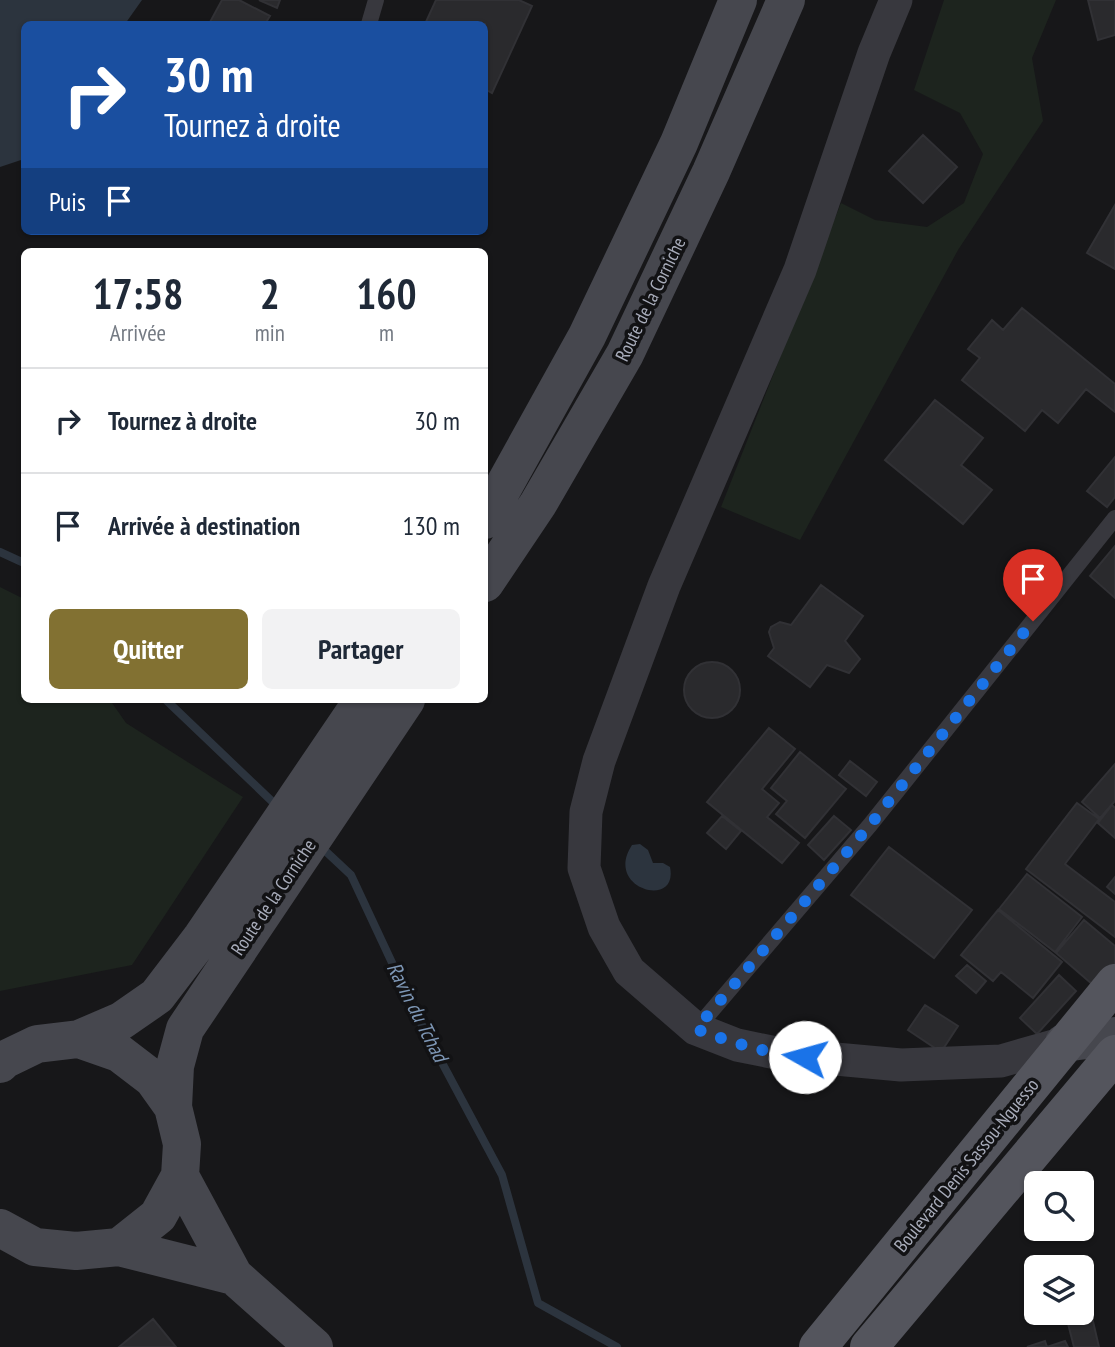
<!DOCTYPE html>
<html lang="fr">
<head>
<meta charset="utf-8">
<style>
  body { margin:0; font-family:"PT Sans Narrow",sans-serif; background:#f2f2f3; color:#1f2937; height:100vh; display:flex; flex-direction:column; font-size:26px; white-space:nowrap }
  * { box-sizing:border-box; margin:0 }
  p { font-size:23px; color:#747a83 }
  .icon { flex:none; width:38px; height:38px; fill:none; stroke:currentColor; stroke-width:2; stroke-linecap:round; stroke-linejoin:round }
  .map { position:relative; flex:1; overflow:hidden }
  .panel { position:absolute; left:21px; top:248px; width:467px; height:455px; display:flex; flex-direction:column; background:#fff; border-radius:10px; box-shadow:0 2px 5px #0004 }
  .panel>* { flex:none }
  .guide { position:absolute; left:21px; top:21px; width:467px; height:214px; border-radius:10px; box-shadow:0 2px 5px #0004; background:#1a4fa0; color:#fff; overflow:hidden }
  .controls { position:absolute; left:1024px; top:1171px; display:grid; gap:14px }
  .controls a { display:grid; place-items:center; width:70px; height:70px; border-radius:10px; background:#fff; box-shadow:0 2px 5px #0004; font-size:35px }
  .pin { position:absolute; display:grid; place-items:center; width:60px; height:60px; color:#fff; margin:-72px -30px; border-radius:50% 50% 50% 0; rotate:-45deg; box-shadow:0 0 7px #0007 }
  .pin .icon { rotate:45deg }
  .me { position:absolute; width:77px; margin:-38px; rotate:277deg; stroke-linejoin:round; filter:drop-shadow(0 0 5px #0008) }
  .turn { display:flex; align-items:center; gap:24px; height:147px; padding:0 28px; font-size:32px }
  .turn .icon { width:91px; height:91px; stroke-width:2.5 }
  .turn b { display:block; font-size:49px; line-height:60px }
  .then { display:flex; align-items:center; height:66px; padding:0 28px; background:#0003; gap:14px; font-size:26px }
  .eta { display:flex; justify-content:space-evenly; align-items:center; height:119px; text-align:center }
  .eta b { font-size:42px; font-weight:700; line-height:49px }
  .cta { display:flex; gap:14px; margin-top:auto; padding:14px 28px }
  .cta a { flex:1; height:80px; border-radius:10px; background:#827132; color:#fff; font-size:28px; font-weight:700; line-height:80px; text-align:center }
  .cta a+a { background:#f2f2f3; color:#1f2937 }
  ul { padding:0; list-style:none }
  li { display:flex; align-items:center; gap:21px; height:105px; padding:0 28px; border-top:2px solid #e0e1e3 }
  li div { flex:1 }
  li b { display:block; font-size:26px }
  li em { font-style:normal }
  .map>svg:first-child { display:block }
  .green { fill:#1d241e }
  .water { fill:#2c343e }
  .lines { fill:none; stroke-linecap:round; stroke-linejoin:round }
  .stream { stroke:#2c343e; stroke-width:8 }
  .building { fill:#2a2a2d; stroke:#313135; stroke-width:2 }
  .lane { stroke:#38383e; stroke-width:16 }
  .street { stroke:#38383e; stroke-width:33 }
  .secondary { stroke:#46474e; stroke-width:38 }
  .primary { stroke:#54555d; stroke-width:38 }
  .route { stroke:#1a73e8; stroke-width:12; stroke-dasharray:0 21.6 }
  .labels { text-anchor:middle; stroke-width:7; stroke-linejoin:round; paint-order:stroke }
  .street-label { font-size:19px; fill:#a8acba; stroke:#121214 }
  .water-label { font-size:21px; font-style:italic; fill:#7e97b6; stroke:#121214 }
</style>
</head>
<body>
<div class="map">
<svg width="1115" height="1347" viewBox="0 0 1115 1347">
  <rect width="100%" height="100%" fill="#171719"/>
  <!-- green -->
  <path class="green" d="M 944,0 L 1056,0 L 1032,58 L 1043,121 L 958,250 L 800,540 L 721,507 L 841,203 L 875,220 L 927,227 L 964,203 L 983,154 L 960,113 L 914,90 Z
    M 0,587 L 24,599 L 24,700 L 110,700 L 126,723 L 243,797 L 132,965 L 0,991 Z"/>
  <!-- water -->
  <path class="water" d="M 0,0 L 142,0 L 125,24 L 24,24 L 24,159 L 0,167 Z
    M 640,844 L 648,850 L 653,863 L 663,863 L 670,867 C 679,910 603,889 632,845 Z"/>
  <g class="lines">
    <!-- stream -->
    <path class="stream" d="M 0,552 L 24,563
      M 166,700 L 279,808
      M 319,845 L 351,875 L 416,1014 L 502,1175 L 538,1303 L 617,1347"/>
  </g>
  <!-- building -->
  <path class="building" d="M 222,0 L 239,0 L 270,16 L 265,24 L 209,24 Z
    M 259,0 L 280,0 L 277,8 Z
    M 436,0 L 519,0 L 532,6 L 492,93 L 485,89 L 485,24 L 425,24 Z
    M 1088,0 L 1115,0 L 1115,35 L 1098,40 Z
    M 923,135 L 957,167 L 923,203 L 889,171 Z
    M 1115,205 L 1115,269 L 1087,253 Z
    M 1022,308 L 1115,384 L 1115,412 L 1086,389 L 1058,423 L 1042,410 L 1025,431 L 962,380 L 980,358 L 968,349 L 992,320 L 1003,330 Z
    M 935,400 L 983,438 L 961,465 L 992,490 L 963,524 L 885,460 Z
    M 1115,457 L 1115,497 L 1107,507 L 1087,491 Z
    M 1115,546 L 1115,598 L 1090,576 Z
    M 821,585 L 863,616 L 845,641 L 860,659 L 849,673 L 827,665 L 810,687 L 768,656 L 774,648 L 769,632 L 771,627 L 780,622 L 791,625 Z
    M684 690a28 28 0 1 1 56 0a28 28 0 1 1-56 0Z
    M 769,728 L 795,749 L 762,789 L 779,803 L 767,817 L 799,843 L 782,863 L 707,802 Z
    M 800,752 L 846,789 L 805,838 L 776,814 L 787,801 L 771,788 Z
    M 850,761 L 877,782 L 866,796 L 839,775 Z
    M 1115,764 L 1115,801 L 1100,818 L 1082,802 Z
    M 1077,803 L 1099,819 L 1065,864 L 1115,902 L 1115,937 L 1026,869 Z
    M 1112,805 L 1115,808 L 1115,838 L 1098,823 Z
    M 722,816 L 741,831 L 726,849 L 707,833 Z
    M 834,816 L 851,830 L 824,860 L 808,845 Z
    M 889,847 L 972,910 L 934,958 L 851,895 Z
    M 1027,874 L 1082,917 L 1055,952 L 999,909 Z
    M 1115,877 L 1115,894 L 1107,887 Z
    M 998,910 L 1062,962 L 1033,998 L 1001,972 L 993,981 L 961,955 Z
    M 1084,920 L 1115,946 L 1115,971 L 1099,990 L 1056,953 Z
    M 967,965 L 986,981 L 976,993 L 956,976 Z
    M 1059,975 L 1076,991 L 1037,1034 L 1020,1018 Z
    M 925,1005 L 958,1026 L 941,1052 L 908,1030 Z
    M 1088,1300 L 1099,1347 L 1074,1347 L 1065,1312 L 1082,1312 L 1082,1301 Z
    M 153,1319 L 176,1347 L 119,1347 Z
    M 1045,1341 L 1047,1347 L 1065,1341 L 1068,1347 L 1027,1347 Z"/>
  <g class="lines">
    <!-- lane -->
    <path class="lane" d="M 369,24 L 376,0
      M 696,1029 L 870,825 L 1115,518"/>
    <!-- street -->
    <path class="street" d="M 896,0 L 874,53 L 800,270 L 664,586 L 599,761 L 586,812 L 584,868 L 604,927 L 629,971 L 696,1029 L 737,1045 L 781,1054 L 901,1065 L 1001,1061 L 1064,1043"/>
    <!-- secondary -->
    <path class="secondary" d="M 485,520 L 587,336 L 679,143 L 738,0
      M 485,583 L 538,504 L 625,354 L 711,172 L 786,0
      M 79,1039 L 121,1021 L 157,996 L 202,937 L 363,700
      M 1064,1043 L 1115,1036
      M 0,1064 L 4,1060 L 37,1044 L 79,1039 L 119,1053 L 153,1079 L 173,1107 L 182,1144 L 180,1176 L 158,1216 L 119,1247 L 76,1251 L 35,1247 L 0,1228
      M 173,1107 L 175,1066 L 185,1029 L 406,700
      M 180,1176 L 234,1276 L 314,1347
      M 119,1247 L 234,1276"/>
    <!-- primary -->
    <path class="primary" d="M 818,1347 L 1115,983
      M 869,1347 L 1115,1054"/>
  </g>
  <g class="lines">
    <!-- route -->
    <path class="route" d="M 805,1057 C 766,1053 732,1043 696,1029 L 870,825 L 1033,621"/>
  </g>
  <g class="labels">
    <!-- street labels -->
    <g class="street-label">
      <text transform="translate(650 299) rotate(-64)" y="7">Route de la Corniche</text>
      <text transform="translate(273 897) rotate(-56)" y="7">Route de la Corniche</text>
      <text transform="translate(966 1165) rotate(-51)" y="7">Boulevard Denis Sassou-Nguesso</text>
    </g>
    <!-- water labels -->
    <g class="water-label">
      <text transform="translate(417 1012) rotate(63)" y="7">Ravin du Tchad</text>
    </g>
  </g>
</svg>
<div class="controls">
<a><svg class="icon" aria-label="search" viewBox="0 0 24 24"><circle cx="10" cy="10" r="6"/><path d="M15 15l6 6"/></svg></a>
<a><svg class="icon" aria-label="layers" viewBox="0 0 24 24"><path d="M12 4l9 5-9 5-9-5zM3 14l9 5 9-5"/></svg></a>
</div>
<div class="pin" style="left:1033px;top:621px;background:#d93025"><svg class="icon" aria-label="arrive" viewBox="0 0 24 24"><path d="M6 21V4h12l-3 4 3 4H6"/></svg></div>
<svg class="me" style="left:805px;top:1057px" viewBox="-20 -20 40 40"><circle r="19" fill="#fff"/><path d="M0-13L10 11 0 6-10 11z" fill="#1a73e8"/></svg>
<div class="guide">
<div class="turn"><svg class="icon" aria-label="right" viewBox="0 0 24 24"><path d="M7 20v-9h11M14 6l5 5-5 5"/></svg><div><b>30 m</b>Tournez à droite</div></div>
<div class="then">Puis<svg class="icon" aria-label="arrive" viewBox="0 0 24 24"><path d="M6 21V4h12l-3 4 3 4H6"/></svg></div>
</div>
<section class="panel">
<div class="eta">
<div><b>17:58</b><p>Arrivée</p></div>
<div><b>2</b><p>min</p></div>
<div><b>160</b><p>m</p></div>
</div>
<ul>
<li><svg class="icon" aria-label="right" viewBox="0 0 24 24"><path d="M7 20v-9h11M14 6l5 5-5 5"/></svg><div><b>Tournez à droite</b></div><em>30 m</em></li>
<li><svg class="icon" aria-label="arrive" viewBox="0 0 24 24"><path d="M6 21V4h12l-3 4 3 4H6"/></svg><div><b>Arrivée à destination</b></div><em>130 m</em></li>
</ul>
<div class="cta"><a>Quitter</a><a>Partager</a></div>
</section>
</div>
</body>
</html>
